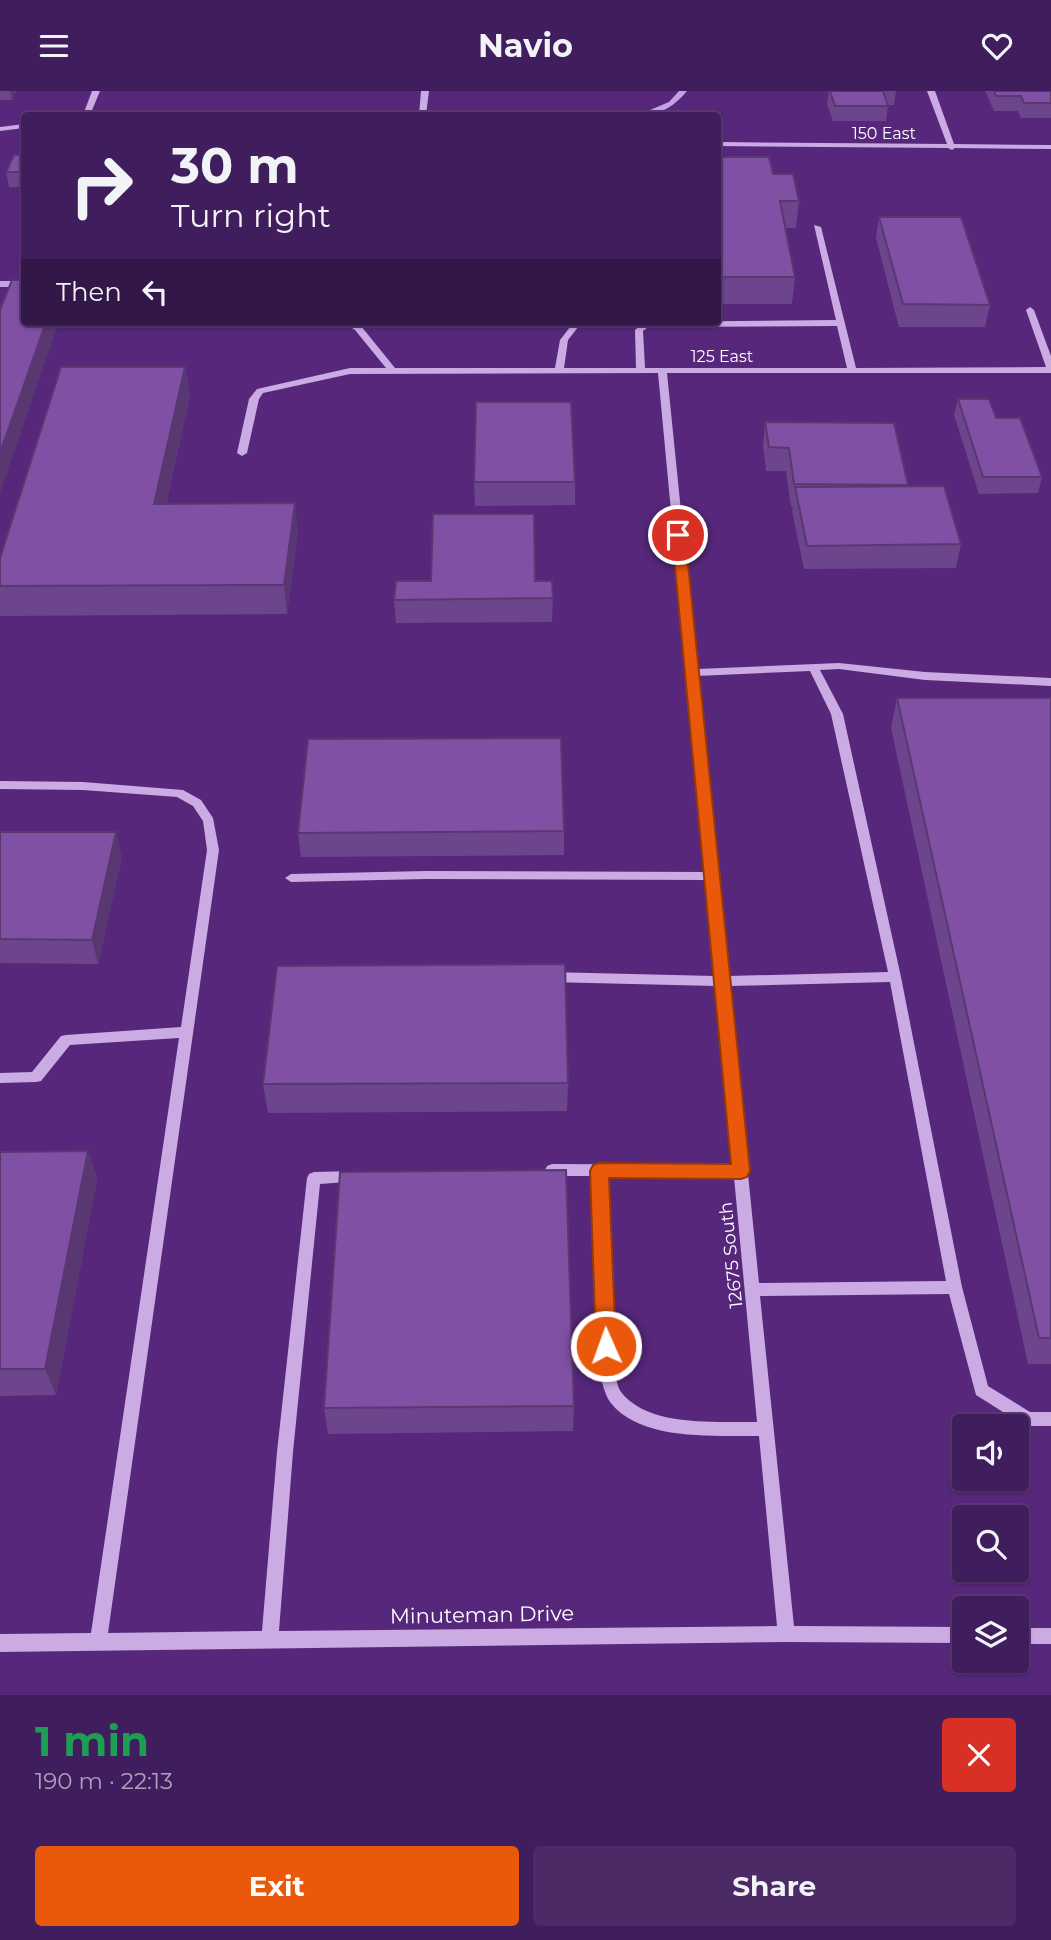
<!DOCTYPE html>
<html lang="en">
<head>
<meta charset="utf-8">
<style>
  body { margin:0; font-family:Montserrat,sans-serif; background:#4b2a65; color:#f1f3f6; height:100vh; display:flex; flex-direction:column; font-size:26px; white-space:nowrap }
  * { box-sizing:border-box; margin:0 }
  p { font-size:23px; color:#aea2bb }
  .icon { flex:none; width:38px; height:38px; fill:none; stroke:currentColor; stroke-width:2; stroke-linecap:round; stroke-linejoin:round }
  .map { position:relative; height:1604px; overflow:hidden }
  .side { display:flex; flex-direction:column; background:#401d5c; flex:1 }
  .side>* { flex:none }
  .top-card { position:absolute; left:21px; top:21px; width:700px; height:214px; border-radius:7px; box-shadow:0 2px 5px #0004,0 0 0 2px #593b72; background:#401d5c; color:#f1f3f6; overflow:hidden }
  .buttons { position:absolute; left:952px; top:1323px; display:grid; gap:14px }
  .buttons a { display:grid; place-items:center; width:77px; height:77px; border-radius:7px; background:#401d5c; box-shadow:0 2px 5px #0004,0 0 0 2px #593b72; font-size:35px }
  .pin { position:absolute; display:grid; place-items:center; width:60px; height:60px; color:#fff; margin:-30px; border:4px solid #fff; border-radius:50%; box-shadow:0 2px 7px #0007 }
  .me { position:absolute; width:77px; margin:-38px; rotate:358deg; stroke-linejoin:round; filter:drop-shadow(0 0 5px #0008) }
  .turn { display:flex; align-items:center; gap:24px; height:147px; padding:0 35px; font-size:32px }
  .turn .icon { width:91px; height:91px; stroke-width:2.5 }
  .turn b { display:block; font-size:49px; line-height:60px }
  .then { display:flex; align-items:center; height:66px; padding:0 35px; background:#0003; gap:14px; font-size:26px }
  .round { display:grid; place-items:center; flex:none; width:74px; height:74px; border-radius:7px; background:#4b2a65 }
  .head { display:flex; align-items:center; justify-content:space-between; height:119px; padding:0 35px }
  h1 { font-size:42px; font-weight:700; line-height:52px; color:#1e9e55 }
  .cta { display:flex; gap:14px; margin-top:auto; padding:14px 35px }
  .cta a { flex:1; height:80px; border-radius:7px; background:#ea580c; color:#fff; font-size:28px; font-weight:700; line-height:80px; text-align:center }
  .cta a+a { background:#4b2a65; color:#f1f3f6 }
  header { display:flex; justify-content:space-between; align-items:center; height:91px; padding:0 35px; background:#401d5c; font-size:32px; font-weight:700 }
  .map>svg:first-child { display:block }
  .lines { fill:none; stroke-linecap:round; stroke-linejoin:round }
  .stream { fill:#c5a0e4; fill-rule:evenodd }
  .minor { fill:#caabe4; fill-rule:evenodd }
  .wall { fill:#6d458c }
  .shaded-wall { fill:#593872 }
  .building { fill:#7f50a3; stroke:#593872; stroke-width:2 }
  .route { fill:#ea580c; stroke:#983908; stroke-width:2 }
  .labels { text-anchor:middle; stroke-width:6; stroke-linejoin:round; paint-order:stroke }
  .far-street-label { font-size:16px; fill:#fff; stroke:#56277b }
  .street-label { font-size:18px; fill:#fff; stroke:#56277b }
  .near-street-label { font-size:21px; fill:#fff; stroke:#56277b }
</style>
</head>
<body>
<header><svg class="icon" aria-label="menu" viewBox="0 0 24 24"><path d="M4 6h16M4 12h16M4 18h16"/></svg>Navio<svg class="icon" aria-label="heart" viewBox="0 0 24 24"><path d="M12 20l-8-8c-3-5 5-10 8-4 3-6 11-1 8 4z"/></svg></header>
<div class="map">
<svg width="1051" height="1604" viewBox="0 0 1051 1604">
  <rect width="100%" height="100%" fill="#56277b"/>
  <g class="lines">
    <!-- stream -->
    <path class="stream" d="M 679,0 L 687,0 C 675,15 658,26 638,24 L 669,11 Z
      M 0,190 L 24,190 L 24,196 L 0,196 Z"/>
    <!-- minor -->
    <path class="minor" d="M 92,0 L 100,0 L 90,24 L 83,24 Z
      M 421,0 L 429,0 L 426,24 L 419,24 Z
      M 927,0 L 935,0 L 954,53 L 1051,54 L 1051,58 L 955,57 L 952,59 L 948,57 L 718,55 L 718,51 L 947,53 Z
      M 24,33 L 24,37 L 0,40 L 0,36 Z
      M 814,134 L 821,136 L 856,277 L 1046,276 L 1026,219 L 1030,216 L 1034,219 L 1051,265 L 1051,282 L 667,282 L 697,578 L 839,572 L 925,581 L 1051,587 L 1051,595 L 925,589 L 839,578 L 820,579 L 843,623 L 901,886 L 962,1196 L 988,1295 L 1030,1321 L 1051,1321 L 1051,1335 L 1028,1335 L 1022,1333 L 976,1304 L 949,1203 L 760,1205 L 794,1535 L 964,1536 L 964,1552 L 786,1551 L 0,1561 L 0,1543 L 91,1542 L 179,947 L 70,954 L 41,990 L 36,991 L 0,992 L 0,982 L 32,981 L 61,945 L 66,944 L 181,936 L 207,759 L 203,730 L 193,715 L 177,706 L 83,699 L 0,698 L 0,690 L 83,691 L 183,699 L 201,709 L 213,727 L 219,759 L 108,1542 L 262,1540 L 277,1361 L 307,1087 L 309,1083 L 314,1081 L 355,1080 L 360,1082 L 362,1086 L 360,1090 L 320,1093 L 293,1361 L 279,1540 L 777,1535 L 759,1345 C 714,1344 641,1351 610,1311 C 604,1302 602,1290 599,1280 L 592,1085 L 552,1085 L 547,1083 L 545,1079 L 547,1075 L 552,1073 L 733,1074 L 716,895 L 548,891 L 543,889 L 542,886 L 543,883 L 548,881 L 715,885 L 706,789 L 426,788 L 291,791 L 285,787 L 291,783 L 426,780 L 705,781 L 658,282 L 350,283 L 263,302 L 259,308 L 247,362 L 242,365 L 237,362 L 249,308 L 257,298 L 350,277 L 386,277 L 355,239 L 343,231 L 353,231 L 361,235 L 395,277 L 555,277 L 560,249 L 574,231 L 582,231 L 568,249 L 564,277 L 636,277 L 635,239 L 644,231 L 836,229 ZM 837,235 L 847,277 L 645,277 L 643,240 L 648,236 ZM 810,580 L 831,623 L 888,881 L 728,885 L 697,585 ZM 890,891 L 946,1190 L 759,1192 L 729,895 ZM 606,1085 L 734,1086 L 757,1331 C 717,1330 649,1337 621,1301 C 617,1295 616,1287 615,1280 Z
      M 1017,1537 L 1051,1537 L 1051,1553 L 1017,1553 Z"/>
  </g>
  <!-- wall -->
  <path class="wall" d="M 0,0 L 16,0 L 12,9 L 0,9 Z
    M 829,0 L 896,0 L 894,14 L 888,14 L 886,30 L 833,30 L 827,13 Z
    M 985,0 L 1051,0 L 1051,27 L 1021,27 L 1018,20 L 994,20 Z
    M 24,64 L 24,96 L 9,96 L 6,81 Z
    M 718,66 L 773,83 L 799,110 L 796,137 L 785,137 L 795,186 L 792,213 L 718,213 Z
    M 879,126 L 990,214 L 985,236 L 899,236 L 876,147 Z
    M 185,276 L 190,304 L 166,413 L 298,441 L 287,523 L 0,525 L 0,467 Z
    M 958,308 L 996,327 L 1042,386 L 1038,402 L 979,403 L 954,324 Z
    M 765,331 L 908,394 L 908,396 L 961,453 L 956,477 L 804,478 L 792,420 L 793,416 L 791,416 L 786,380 L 766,380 L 763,354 Z
    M 474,391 L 575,391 L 575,414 L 475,415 Z
    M 535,490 L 553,507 L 552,531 L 396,532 L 394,509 Z
    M 897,607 L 1051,607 L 1051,1273 L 1028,1273 L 891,637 Z
    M 564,740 L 564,764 L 301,766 L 298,742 Z
    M 0,741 L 122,765 L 98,873 L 0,872 Z
    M 568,992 L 567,1020 L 268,1022 L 263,993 Z
    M 88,1060 L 97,1088 L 56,1304 L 0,1305 L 0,1061 Z
    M 574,1315 L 573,1340 L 328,1343 L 324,1317 Z"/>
  <!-- shaded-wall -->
  <path class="shaded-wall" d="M 10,0 L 16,0 L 12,9 Z
    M 46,231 L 59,231 L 0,402 L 0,362 Z
    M 185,276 L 190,304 L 159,442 L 154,413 Z
    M 295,412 L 298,441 L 287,523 L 284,494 Z
    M 116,741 L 122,765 L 98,873 L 92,849 Z
    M 88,1060 L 97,1088 L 56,1304 L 45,1278 Z"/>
  <!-- building -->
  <path class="building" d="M 830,0 L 883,0 L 888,15 L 835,15 Z
    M 994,0 L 1051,0 L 1051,12 L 1024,12 L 1021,5 L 996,5 Z
    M 14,64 L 24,64 L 24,81 L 6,81 Z
    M 718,66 L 769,66 L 773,83 L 793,83 L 799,110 L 780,110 L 795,186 L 718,186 Z
    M 879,126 L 961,126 L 990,214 L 903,213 Z
    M 12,189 L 24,189 L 24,231 L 46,231 L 0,362 L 0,219 Z
    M 61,276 L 185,276 L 154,413 L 295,412 L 284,494 L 0,495 L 0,467 Z
    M 958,308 L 989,308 L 996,327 L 1020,327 L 1042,386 L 983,386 Z
    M 476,311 L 571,311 L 575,391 L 474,391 Z
    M 765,331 L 894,332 L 908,394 L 794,393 L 789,357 L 769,356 Z
    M 944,395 L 961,453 L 807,455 L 795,396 Z
    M 433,423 L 534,423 L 535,490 L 552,490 L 553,507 L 394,509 L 396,490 L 431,490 Z
    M 897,607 L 1051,607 L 1051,1247 L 1039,1247 Z
    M 561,647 L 564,740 L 298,742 L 308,648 Z
    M 0,741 L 116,741 L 92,849 L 0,848 Z
    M 565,873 L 568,992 L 263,993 L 277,875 Z
    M 88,1060 L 45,1278 L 0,1278 L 0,1061 Z
    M 566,1079 L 574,1315 L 324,1317 L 340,1081 Z"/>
  <!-- route -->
  <path class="route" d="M 678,440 L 685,444 L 750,1080 L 747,1086 L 741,1088 L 609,1087 L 616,1255 L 613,1262 L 606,1264 L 599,1262 L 596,1255 L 590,1080 L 593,1074 L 599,1072 L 731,1073 L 672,444 Z"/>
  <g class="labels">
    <!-- far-street labels -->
    <g class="far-street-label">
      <text x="884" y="48">150 East</text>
      <text x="722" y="271">125 East</text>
    </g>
    <!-- street labels -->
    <g class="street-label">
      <text transform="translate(731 1164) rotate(-96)" y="6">12675 South</text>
    </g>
    <!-- near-street labels -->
    <g class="near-street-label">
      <text transform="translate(482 1524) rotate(-1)" y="7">Minuteman Drive</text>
    </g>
  </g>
</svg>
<div class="buttons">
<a><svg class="icon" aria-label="sound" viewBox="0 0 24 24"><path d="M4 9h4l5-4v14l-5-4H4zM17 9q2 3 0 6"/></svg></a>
<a><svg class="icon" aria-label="search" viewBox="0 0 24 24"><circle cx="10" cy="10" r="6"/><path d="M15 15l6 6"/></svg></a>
<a><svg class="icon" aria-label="layers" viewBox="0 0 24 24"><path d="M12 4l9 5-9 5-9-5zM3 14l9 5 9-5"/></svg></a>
</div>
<div class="pin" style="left:678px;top:444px;background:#d93025"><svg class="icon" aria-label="arrive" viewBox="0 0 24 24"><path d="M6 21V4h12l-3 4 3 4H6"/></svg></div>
<svg class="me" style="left:606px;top:1255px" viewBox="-20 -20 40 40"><circle r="17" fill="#ea580c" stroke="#fff" stroke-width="3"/><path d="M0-11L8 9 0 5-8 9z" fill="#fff"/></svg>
<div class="top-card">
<div class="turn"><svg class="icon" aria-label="right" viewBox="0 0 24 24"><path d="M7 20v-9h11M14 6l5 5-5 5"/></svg><div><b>30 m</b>Turn right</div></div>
<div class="then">Then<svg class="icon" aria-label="left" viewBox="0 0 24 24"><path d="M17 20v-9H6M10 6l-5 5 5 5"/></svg></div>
</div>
</div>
<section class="side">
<div class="head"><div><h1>1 min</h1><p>190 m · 22:13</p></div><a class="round" style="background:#d93025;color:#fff"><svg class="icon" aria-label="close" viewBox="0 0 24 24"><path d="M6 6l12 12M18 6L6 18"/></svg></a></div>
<div class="cta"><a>Exit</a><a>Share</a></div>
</section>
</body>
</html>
